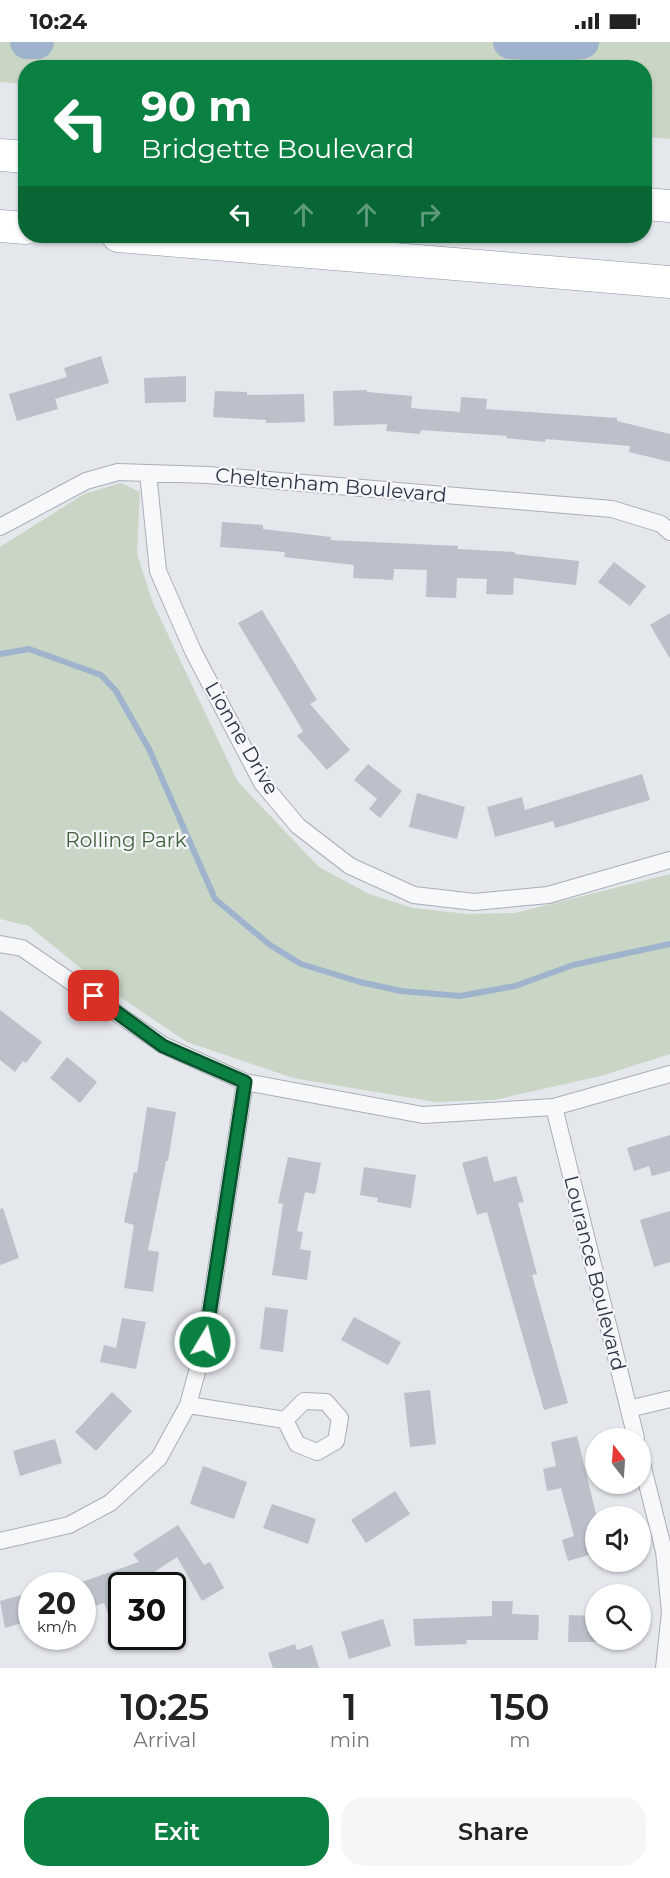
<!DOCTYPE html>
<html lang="en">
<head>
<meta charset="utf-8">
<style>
  body { margin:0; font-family:Montserrat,sans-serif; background:#f6f6f6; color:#222; height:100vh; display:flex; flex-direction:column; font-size:22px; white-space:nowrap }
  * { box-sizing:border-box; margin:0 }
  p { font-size:20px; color:#767676 }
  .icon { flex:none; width:33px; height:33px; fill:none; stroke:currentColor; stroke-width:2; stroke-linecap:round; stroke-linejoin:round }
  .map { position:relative; height:1626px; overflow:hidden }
  .side { display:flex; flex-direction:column; background:#fff; flex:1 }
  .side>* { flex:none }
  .banner { position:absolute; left:18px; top:18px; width:634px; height:183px; border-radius:24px; box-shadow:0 2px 4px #0004; background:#0b8043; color:#fff; overflow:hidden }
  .needle { width:39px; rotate:343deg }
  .buttons { position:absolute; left:585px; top:1386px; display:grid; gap:12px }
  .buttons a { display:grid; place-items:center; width:66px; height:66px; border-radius:50%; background:#fff; box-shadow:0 2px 4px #0004; font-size:30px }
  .speed { position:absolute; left:18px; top:1530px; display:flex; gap:12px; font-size:30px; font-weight:700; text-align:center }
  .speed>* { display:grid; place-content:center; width:78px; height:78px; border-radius:50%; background:#fff; box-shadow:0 2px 4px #0004; line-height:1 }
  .speed small { font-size:15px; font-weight:400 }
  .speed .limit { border:3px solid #111; border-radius:9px; background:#fff; color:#111 }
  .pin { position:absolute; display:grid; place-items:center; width:51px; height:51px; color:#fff; margin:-26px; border-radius:12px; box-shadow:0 3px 9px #0006 }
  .me { position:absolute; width:66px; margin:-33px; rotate:9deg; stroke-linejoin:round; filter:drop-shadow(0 0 4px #0008) }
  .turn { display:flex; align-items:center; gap:21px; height:126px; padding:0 24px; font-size:27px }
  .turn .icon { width:78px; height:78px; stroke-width:2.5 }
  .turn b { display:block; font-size:42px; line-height:51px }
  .lanes { display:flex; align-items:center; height:57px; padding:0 24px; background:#0003; justify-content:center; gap:30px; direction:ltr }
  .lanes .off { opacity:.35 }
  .eta { display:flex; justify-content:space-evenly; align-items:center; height:102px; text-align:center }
  .eta b { font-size:36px; font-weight:600; line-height:42px }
  .button { display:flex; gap:12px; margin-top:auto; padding:12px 24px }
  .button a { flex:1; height:69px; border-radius:24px; background:#0b8043; color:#fff; font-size:24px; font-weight:600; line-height:69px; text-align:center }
  .button a+a { background:#f6f6f6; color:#222 }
  .status { display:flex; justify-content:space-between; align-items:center; height:42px; padding:0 30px; background:#fff; direction:ltr }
  .status svg { height:16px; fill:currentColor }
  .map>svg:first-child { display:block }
  .green { fill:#c9d6c5 }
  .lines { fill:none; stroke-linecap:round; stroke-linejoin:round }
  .stream { stroke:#9fb4cc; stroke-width:6 }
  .river { stroke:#9fb4cc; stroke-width:34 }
  .building { fill:#bbc0ca }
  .street-casing { stroke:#a9aeb7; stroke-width:18 }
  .highway-casing { stroke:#8b94a3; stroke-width:33 }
  .street { stroke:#f7f8fa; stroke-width:16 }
  .highway { stroke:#fff; stroke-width:32 }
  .route-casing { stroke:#07532c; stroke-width:15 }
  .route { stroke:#0b8043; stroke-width:10 }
  .labels { text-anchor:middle; stroke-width:4.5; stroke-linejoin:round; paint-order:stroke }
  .street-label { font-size:20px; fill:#2b3445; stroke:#f4f6f9 }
  .park-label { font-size:20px; fill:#3f6138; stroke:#f4f6f9 }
</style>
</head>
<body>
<div class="status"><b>10:24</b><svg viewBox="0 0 49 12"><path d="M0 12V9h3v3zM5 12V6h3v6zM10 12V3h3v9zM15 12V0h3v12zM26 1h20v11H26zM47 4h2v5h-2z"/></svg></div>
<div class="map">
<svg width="670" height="1626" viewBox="0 0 670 1626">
  <rect width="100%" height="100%" fill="#e4e7ec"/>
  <!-- green -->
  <path class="green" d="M 0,0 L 670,0 L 670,97 L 645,95 L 645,26 L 26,26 L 25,42 L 0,40 Z
    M 121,441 L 140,450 L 137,512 L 153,561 L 238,740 L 319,825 L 369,852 L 413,866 L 468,872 L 515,871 L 670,832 L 670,1012 L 601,1034 L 494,1058 L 435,1060 L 293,1036 L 187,1000 L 95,938 L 29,884 L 0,877 L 0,505 L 84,452 Z"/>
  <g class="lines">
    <!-- stream -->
    <path class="stream" d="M 0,612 L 29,607 L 101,633 L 116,649 L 149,707 L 215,857 L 270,903 L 301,922 L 360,940 L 401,949 L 460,954 L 515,944 L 573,923 L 670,902"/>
    <!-- river -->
    <path class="river" d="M 27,0 L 37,0
      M 510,0 L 557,3 L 582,0"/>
  </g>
  <!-- building -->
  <path class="building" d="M 101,314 L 109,341 L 55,357 L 58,367 L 17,379 L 9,352 L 67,335 L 64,326 Z
    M 186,334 L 186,360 L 145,361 L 144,336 Z
    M 367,348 L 367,350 L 412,354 L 411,366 L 422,367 L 460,370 L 461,355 L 487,357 L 486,367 L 617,376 L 617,379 L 670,392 L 670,420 L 629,410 L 630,404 L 546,397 L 545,400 L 506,396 L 507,394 L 421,388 L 420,392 L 386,389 L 387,382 L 334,384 L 333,349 Z
    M 215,349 L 247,350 L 247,353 L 304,352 L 305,380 L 266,381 L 266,378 L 213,375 Z
    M 222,480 L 263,483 L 263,487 L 331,495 L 330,498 L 458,504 L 458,507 L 515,510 L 515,512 L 579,519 L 576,543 L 514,536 L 513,553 L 486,552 L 487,537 L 457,536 L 456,556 L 426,555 L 427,528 L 394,527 L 393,538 L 353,536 L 354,523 L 284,515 L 285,510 L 220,505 Z
    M 614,520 L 646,544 L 630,564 L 598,540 Z
    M 262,568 L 317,658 L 310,662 L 350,708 L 327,728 L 297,694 L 303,689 L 238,581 Z
    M 670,571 L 670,617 L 650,583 Z
    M 368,722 L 402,749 L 380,776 L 369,767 L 377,757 L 354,738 Z
    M 642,732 L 650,758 L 555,786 L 553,779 L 495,795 L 487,765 L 522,755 L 525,768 Z
    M 417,751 L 465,765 L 457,797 L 409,785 Z
    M 0,968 L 42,1000 L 26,1021 L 23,1019 L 15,1030 L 0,1018 Z
    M 67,1015 L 97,1040 L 80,1061 L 50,1036 Z
    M 147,1065 L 176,1070 L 168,1119 L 166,1119 L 148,1208 L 159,1210 L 153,1250 L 124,1246 L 134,1183 L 124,1180 L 134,1130 L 137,1131 Z
    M 670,1093 L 670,1129 L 652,1134 L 649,1124 L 634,1129 L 627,1106 Z
    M 487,1114 L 494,1140 L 516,1134 L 524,1160 L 518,1161 L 537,1232 L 532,1233 L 568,1361 L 544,1368 L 487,1170 L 477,1173 L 462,1121 Z
    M 288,1115 L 321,1121 L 315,1152 L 305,1150 L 297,1189 L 303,1190 L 300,1207 L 311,1209 L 307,1238 L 272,1233 L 283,1162 L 278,1161 Z
    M 364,1125 L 416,1133 L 411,1166 L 377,1160 L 378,1156 L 360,1153 Z
    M 3,1166 L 19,1216 L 0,1223 L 0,1167 Z
    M 670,1169 L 670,1220 L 654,1225 L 640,1178 Z
    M 265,1265 L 288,1268 L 283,1310 L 260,1307 Z
    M 354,1275 L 401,1300 L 388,1323 L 341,1298 Z
    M 122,1276 L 146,1280 L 136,1327 L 100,1320 L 104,1303 L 116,1306 Z
    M 430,1348 L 436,1402 L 410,1405 L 404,1351 Z
    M 112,1350 L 132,1369 L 96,1409 L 75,1390 Z
    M 577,1394 L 596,1472 L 596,1511 L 568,1519 L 562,1498 L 574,1494 L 561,1446 L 547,1449 L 543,1427 L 556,1424 L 551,1400 Z
    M 55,1397 L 62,1421 L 20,1434 L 13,1409 Z
    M 203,1424 L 247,1440 L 234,1477 L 190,1462 Z
    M 395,1449 L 410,1472 L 366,1501 L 351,1478 Z
    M 272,1462 L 316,1477 L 308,1502 L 263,1486 Z
    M 178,1483 L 204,1523 L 210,1520 L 224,1546 L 202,1559 L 177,1515 L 133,1544 L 122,1544 L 122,1566 L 108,1571 L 104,1561 L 82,1568 L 82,1540 L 139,1520 L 133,1512 Z
    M 32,1550 L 32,1578 L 5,1586 L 0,1559 Z
    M 492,1559 L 513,1559 L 512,1572 L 539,1573 L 538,1598 L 466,1598 L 467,1602 L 415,1604 L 413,1577 L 492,1574 Z
    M 569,1573 L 596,1574 L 596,1600 L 568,1600 Z
    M 383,1577 L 391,1604 L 349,1617 L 341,1590 Z
    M 295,1602 L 297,1608 L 312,1603 L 319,1626 L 273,1626 L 268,1611 Z"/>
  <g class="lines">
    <defs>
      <path id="street" d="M 148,431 L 158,529 L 193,609 L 262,741 L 298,784 L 350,824 L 414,853 L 474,860 L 548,853 L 670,818
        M 0,485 L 86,439 L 118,430 L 208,433 L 612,467 L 661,482 L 670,490
        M 0,902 L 22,906 L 163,1003 L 245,1040 L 423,1073 L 554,1065 L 670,1032
        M 554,1065 L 636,1396
        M 188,1363 L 285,1378 L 304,1359 L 326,1360 L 340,1376 L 336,1399 L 317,1410 L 297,1402 L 285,1378
        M 629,1367 L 670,1357
        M 640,1414 L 664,1509 L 670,1570 L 664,1626
        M 0,1499 L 69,1483 L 110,1461 L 159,1416 L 188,1363 L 205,1300 L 245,1040"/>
      <path id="highway" d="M 0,113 L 26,115
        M 645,162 L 670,164
        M 0,184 L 26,186
        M 118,194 L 670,240"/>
    </defs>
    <!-- street casing -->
    <use href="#street" class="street-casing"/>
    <!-- highway casing -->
    <use href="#highway" class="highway-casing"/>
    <!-- street -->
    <use href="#street" class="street"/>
    <!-- highway -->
    <use href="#highway" class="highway"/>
  </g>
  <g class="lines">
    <defs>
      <path id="route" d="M 94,954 L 163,1004 L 245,1040 L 205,1300"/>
    </defs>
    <!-- route casing -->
    <use href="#route" class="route-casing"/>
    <!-- route -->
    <use href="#route" class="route"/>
  </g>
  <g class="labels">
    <!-- street labels -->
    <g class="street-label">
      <text transform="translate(331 443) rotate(5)" y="7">Cheltenham Boulevard</text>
      <text transform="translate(242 696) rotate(60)" y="7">Lionne Drive</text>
      <text transform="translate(595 1231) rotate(76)" y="7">Lourance Boulevard</text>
    </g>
    <!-- park labels -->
    <g class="park-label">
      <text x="126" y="805">Rolling Park</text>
    </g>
  </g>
</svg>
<div class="buttons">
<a><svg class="needle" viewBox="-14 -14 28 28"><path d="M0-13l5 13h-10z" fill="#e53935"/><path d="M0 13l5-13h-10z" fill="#767676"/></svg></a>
<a><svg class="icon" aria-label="sound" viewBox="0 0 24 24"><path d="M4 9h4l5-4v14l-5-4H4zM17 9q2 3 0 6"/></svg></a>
<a><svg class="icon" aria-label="search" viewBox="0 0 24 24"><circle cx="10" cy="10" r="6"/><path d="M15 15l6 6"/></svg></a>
</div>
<div class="speed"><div>20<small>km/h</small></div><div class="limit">30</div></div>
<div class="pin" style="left:94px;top:954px;background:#d93025"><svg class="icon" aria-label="arrive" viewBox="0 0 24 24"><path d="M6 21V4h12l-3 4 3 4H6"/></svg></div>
<svg class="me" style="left:205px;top:1300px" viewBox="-20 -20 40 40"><circle r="17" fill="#0b8043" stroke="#fff" stroke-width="3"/><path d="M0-11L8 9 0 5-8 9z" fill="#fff"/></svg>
<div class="banner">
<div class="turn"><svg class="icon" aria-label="left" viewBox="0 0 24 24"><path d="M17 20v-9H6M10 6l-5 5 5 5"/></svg><div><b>90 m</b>Bridgette Boulevard</div></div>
<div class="lanes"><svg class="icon" aria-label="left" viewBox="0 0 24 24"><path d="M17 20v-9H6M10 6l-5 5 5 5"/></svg><svg class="icon off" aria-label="ahead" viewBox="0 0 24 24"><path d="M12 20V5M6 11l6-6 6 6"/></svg><svg class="icon off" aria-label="ahead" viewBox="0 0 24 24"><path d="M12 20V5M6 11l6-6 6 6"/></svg><svg class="icon off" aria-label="right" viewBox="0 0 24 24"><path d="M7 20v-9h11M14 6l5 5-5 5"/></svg></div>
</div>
</div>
<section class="side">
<div class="eta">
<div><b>10:25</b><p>Arrival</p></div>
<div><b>1</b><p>min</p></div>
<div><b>150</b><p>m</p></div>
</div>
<div class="button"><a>Exit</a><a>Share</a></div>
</section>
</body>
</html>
